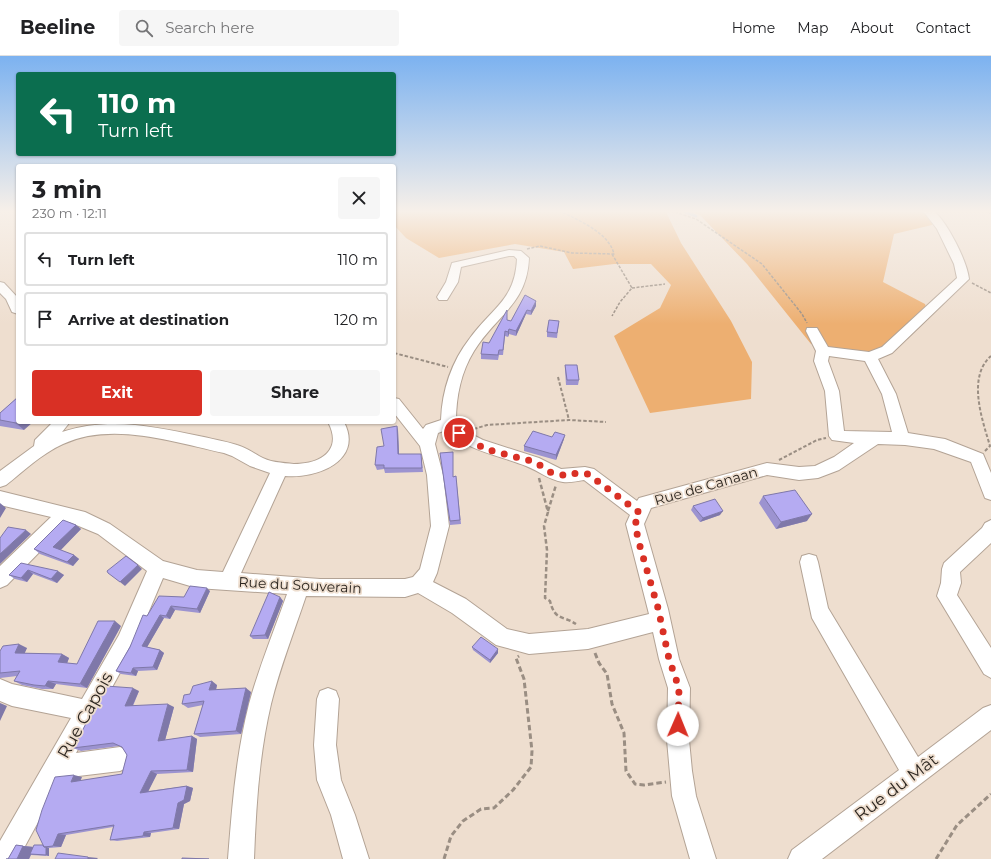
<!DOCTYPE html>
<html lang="en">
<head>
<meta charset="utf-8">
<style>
  body { margin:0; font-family:Montserrat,sans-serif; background:#f6f6f6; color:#202124; height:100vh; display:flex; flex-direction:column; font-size:15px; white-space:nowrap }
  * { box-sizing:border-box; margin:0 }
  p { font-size:13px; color:#757577 }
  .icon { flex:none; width:22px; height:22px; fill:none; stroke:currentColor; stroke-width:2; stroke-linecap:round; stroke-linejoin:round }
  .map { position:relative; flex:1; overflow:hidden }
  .side { position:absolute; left:16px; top:108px; width:380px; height:260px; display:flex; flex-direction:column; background:#fff; border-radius:4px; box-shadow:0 1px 3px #0004 }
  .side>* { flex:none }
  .banner { position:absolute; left:16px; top:16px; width:380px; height:84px; border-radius:4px; box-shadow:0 1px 3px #0004; background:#0b6e4f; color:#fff; overflow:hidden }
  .pin { position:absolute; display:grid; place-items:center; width:34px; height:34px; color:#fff; margin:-17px; border:2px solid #fff; border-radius:50%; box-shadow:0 1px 4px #0007 }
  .me { position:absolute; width:44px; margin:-22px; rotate:1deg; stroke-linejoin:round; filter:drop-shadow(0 0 3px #0008) }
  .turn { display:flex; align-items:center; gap:14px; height:84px; padding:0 16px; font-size:18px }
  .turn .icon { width:52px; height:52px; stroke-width:2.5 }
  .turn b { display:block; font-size:28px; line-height:34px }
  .round { display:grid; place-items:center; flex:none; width:42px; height:42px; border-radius:4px; background:#f6f6f6 }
  .overview { display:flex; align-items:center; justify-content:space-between; height:68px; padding:0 16px }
  h1 { font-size:24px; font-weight:700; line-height:30px }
  .button { display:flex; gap:8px; margin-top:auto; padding:8px 16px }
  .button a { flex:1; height:46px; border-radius:4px; background:#d93025; color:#fff; font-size:16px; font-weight:700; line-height:46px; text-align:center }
  .button a+a { background:#f6f6f6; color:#202124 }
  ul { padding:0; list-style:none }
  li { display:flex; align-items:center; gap:12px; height:54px; margin:0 8px 6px; padding:0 8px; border:2px solid #e0e0e0; border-radius:4px }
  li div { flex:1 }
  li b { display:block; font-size:15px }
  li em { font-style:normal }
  header { display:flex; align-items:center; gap:24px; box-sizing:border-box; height:56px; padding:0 20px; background:#fff; border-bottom:1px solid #e0e0e0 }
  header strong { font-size:19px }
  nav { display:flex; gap:22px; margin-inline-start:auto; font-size:14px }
  .search { width:280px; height:36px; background:#f6f6f6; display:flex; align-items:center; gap:10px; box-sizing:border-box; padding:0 14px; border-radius:4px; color:#757577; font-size:15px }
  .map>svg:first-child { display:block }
  .green { fill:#edaf71 }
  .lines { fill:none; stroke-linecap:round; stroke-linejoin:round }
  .stream { stroke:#7aaffc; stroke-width:2.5 }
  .minor-casing { stroke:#b3a395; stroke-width:2 }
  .path-far3 { stroke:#9a8e83; stroke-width:1.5; stroke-dasharray:3 1.5; stroke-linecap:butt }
  .path-far2 { stroke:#9a8e83; stroke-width:2; stroke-dasharray:3.5 2; stroke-linecap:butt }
  .path-far1 { stroke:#9a8e83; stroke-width:2.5; stroke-dasharray:4.5 2.5; stroke-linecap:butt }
  .path { stroke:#9a8e83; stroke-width:3; stroke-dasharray:5.5 3; stroke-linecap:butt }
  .minor { fill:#fff; fill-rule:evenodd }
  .wall { fill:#9c93d0 }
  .shaded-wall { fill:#7f78a9 }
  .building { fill:#b5abf2; stroke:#7f78a9 }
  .route { stroke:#d93025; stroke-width:7; stroke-dasharray:0 12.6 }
  .labels { text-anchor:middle; stroke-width:3.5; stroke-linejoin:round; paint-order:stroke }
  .street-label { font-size:14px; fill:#2d2721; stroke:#eedecf }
  .near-street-label { font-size:17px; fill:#2d2721; stroke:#eedecf }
</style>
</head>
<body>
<header>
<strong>Beeline</strong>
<div class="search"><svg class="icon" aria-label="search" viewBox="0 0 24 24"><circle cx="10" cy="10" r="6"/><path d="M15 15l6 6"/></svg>Search here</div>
<nav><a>Home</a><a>Map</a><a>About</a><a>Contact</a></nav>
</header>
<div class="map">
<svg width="991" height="803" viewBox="0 0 991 803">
  <rect width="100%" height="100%" fill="#eedecf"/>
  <!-- green -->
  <path class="green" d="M 394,156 L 666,156 L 681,187 L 731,265 L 752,306 L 751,343 L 650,357 L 614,280 L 660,252 L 671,229 L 651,208 L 614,208 L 573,213 L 564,196 L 515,188 L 439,202 L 406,182 L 394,169 Z
    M 692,156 L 922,156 L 932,163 L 932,169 L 894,178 L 883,226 L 925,248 L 929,261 L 870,299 L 811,288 L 747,208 L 700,159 Z"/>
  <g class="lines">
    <!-- stream -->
    <path class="stream" d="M 685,156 L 696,160"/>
    <defs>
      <path id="minor" d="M 924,156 L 935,156 C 948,168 967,205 969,223 L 892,297 L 878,303 L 896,338 L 908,377 L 945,383 L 983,398 L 991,417 L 991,444 L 985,442 L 971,406 L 934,393 L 905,389 L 878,388 L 839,414 L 818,422 L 799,424 L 767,419 L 651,452 L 644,468 L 668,553 L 679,603 L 690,632 L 689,684 L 692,715 L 696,740 L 716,803 L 690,803 L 672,740 L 667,684 L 668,632 L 659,603 L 653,576 L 588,593 L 529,598 L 496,589 L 452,557 L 418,537 L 405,541 L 306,540 C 294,576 280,611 271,648 C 259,699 256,751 254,803 L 228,803 C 232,751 236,699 249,648 C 259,611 274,575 287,538 L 197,532 L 163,522 L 133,593 L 76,697 L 120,691 L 128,695 L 132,703 L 128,711 L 120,715 L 62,722 L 18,803 L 0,803 L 0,785 L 71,662 L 12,650 L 0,645 L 0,623 L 12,628 L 82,643 L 119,579 L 147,515 L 98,478 L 69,466 L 7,529 L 0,532 L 0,510 L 51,461 L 0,449 L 0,435 L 85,456 L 110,468 L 163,505 L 197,514 L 223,516 L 270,417 L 250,410 L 232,400 L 224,397 C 174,386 112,365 63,388 C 41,398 24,415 6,429 L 0,431 L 0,415 L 34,390 L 35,384 L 53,366 L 70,366 L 62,376 C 108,361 152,370 199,380 C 212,383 225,385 237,389 C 245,391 252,396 259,400 C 269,406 282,407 294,408 C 321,408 343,394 328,366 L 344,366 C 364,405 316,423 285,420 L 241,517 L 320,523 L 405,523 L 413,521 L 420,513 L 431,470 L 427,419 L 420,390 L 394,357 L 394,342 L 399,343 L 423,373 L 426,369 L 441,364 C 442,334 452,305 470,282 C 492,252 515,244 517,203 L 514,200 L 509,200 L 461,211 L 458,226 L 447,244 L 439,244 L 437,241 L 446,226 L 452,207 L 509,194 L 521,195 L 529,202 C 527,249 496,259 474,295 C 461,316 456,341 456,365 L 473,379 L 483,384 L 539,402 L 561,413 L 585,411 L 594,413 L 637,445 L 639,442 L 767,407 L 799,411 L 815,410 L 834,401 L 854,387 L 832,384 L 829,380 L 825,335 L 814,305 L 816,295 L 806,275 L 807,272 L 817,272 L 828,291 L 869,296 L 882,291 L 957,222 L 954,208 L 937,173 ZM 829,300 L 865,305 L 882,338 L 892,376 L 844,375 L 839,335 L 828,305 ZM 446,374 C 468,395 498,399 526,410 C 539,415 549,424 563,426 C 570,427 577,425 584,424 L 630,459 L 626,468 L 649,558 L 588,573 L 529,578 L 507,573 L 466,543 L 433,526 L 437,517 L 449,470 L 443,419 L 435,388 L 438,377 Z
        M 0,226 L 4,227 L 18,242 L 18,258 L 12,256 L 6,243 L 0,237 Z
        M 991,464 L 991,487 L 960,516 L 961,527 L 957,539 L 991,592 L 991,622 L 984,618 L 937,540 L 941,527 L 942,513 L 944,507 L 982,472 L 985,467 Z
        M 809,498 L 816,500 L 818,506 L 828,552 L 918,701 L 983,652 L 991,649 L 991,674 L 822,803 L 788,803 L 792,794 L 899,714 L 812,562 L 800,506 L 802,500 Z
        M 328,632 L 336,635 L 339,643 L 336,689 L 341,724 L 355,759 L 369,803 L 343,803 L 331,759 L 317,724 L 314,689 L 317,643 L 320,635 Z"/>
    </defs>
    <!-- minor casing -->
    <use href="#minor" class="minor-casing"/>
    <!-- path-far3 -->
    <path class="path-far3" d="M 675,156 L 696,163 L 762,208 L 802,258 L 807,267
      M 988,156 L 991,158
      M 527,193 L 540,190 L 572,197 L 614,198 C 609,177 580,165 562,156
      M 612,198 L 632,232 L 620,246 L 612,260
      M 972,227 L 991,237
      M 632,232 L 665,228"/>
    <!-- path-far2 -->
    <path class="path-far2" d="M 394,297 L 448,311
      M 558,321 L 569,364
      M 474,373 L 487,369 L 569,364 L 606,366
      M 985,395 L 990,390 C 982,363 967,321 991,300
      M 779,404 L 817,384 L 826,382"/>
    <!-- path-far1 -->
    <path class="path-far1" d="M 539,422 L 548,456 L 544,470 L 547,494 L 545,542 L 550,545 C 555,565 562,559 576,568
      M 548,455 L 556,429"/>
    <!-- path -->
    <path class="path" d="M 595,597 L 599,607 L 607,618 L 612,648 L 624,677 L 626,715 L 635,728 L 644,729 L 666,726
      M 444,803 L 451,780 L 463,765 L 481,753 L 494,752 L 513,734 L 531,711 L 532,695 L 524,623 L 516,602 L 519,600
      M 936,803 L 957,769 L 991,738"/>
    <!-- minor -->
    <use href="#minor" class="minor"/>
  </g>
  <!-- wall -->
  <path class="wall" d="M 525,239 L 536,250 L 531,259 L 526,258 L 516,280 L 509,278 L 508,281 L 505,280 L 503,299 L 499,299 L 498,304 L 481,303 L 481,298 L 507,264 L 511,265 Z
    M 559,265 L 557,282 L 547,281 L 547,276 Z
    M 565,309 L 579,324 L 578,329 L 566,329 L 565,313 Z
    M 18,341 L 24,374 L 0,370 L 0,357 Z
    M 398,374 L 399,398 L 421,398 L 423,416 L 385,417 L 384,413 L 377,414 L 375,409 L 384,390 Z
    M 552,381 L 564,383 L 556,404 L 524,395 L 524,390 Z
    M 440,397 L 453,401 L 453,421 L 456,420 L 461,468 L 450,469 Z
    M 763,440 L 807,465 L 776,473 L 759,447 Z
    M 693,450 L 720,459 L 700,466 L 691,454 Z
    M 76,469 L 81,473 L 60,494 L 74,499 L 79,503 L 73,510 L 40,498 L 34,493 Z
    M 21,507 L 64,519 L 57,527 L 33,518 L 27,526 L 15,523 L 9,519 Z
    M 210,535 L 200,557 L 175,554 L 170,563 L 164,562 L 147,591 L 160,594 L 164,597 L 157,614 L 138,615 L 136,620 L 121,618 L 116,615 L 147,560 Z
    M 280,541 L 283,545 L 268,583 L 253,583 L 250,580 Z
    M 121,570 L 87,632 L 56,628 L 53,633 L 42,633 L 22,629 L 14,625 L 17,620 L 0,622 L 0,595 L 27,592 L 24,597 L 62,598 L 69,602 L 67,607 L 77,608 Z
    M 472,591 L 498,597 L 490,607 L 473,594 Z
    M 217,629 L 216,634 L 251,636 L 241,678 L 200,681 L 194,678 L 203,649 L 188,652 L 182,648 L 190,638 Z
    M 139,635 L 133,650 L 174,651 L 165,684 L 192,680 L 197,683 L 193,716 L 157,718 L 148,735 L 187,730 L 193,732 L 190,745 L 184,748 L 179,773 L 151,777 L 150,781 L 117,785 L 110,784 L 113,771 L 66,779 L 61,791 L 49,792 L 49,800 L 31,799 L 29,803 L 8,803 L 16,789 L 33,791 L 43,789 L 82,721 L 80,725 L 122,718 L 127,699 L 122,691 L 119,690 L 81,695 L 73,692 Z"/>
  <!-- shaded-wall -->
  <path class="shaded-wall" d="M 536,245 L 536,250 L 531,259 L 531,255 Z
    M 527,254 L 526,258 L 516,280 L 516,275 Z
    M 509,273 L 509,278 L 508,281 L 508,276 Z
    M 18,366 L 33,366 L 24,374 L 16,367 Z
    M 397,370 L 398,374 L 399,402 L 398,398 Z
    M 565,379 L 564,383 L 556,404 L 556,399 Z
    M 0,447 L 6,452 L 0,462 Z
    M 723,455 L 720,459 L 700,466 L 703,462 Z
    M 812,458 L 807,465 L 776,473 L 781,466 Z
    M 76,469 L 81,473 L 59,496 L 53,491 Z
    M 26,474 L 31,478 L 0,508 L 0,498 Z
    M 74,499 L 79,503 L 73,510 L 67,506 Z
    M 138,509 L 142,513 L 125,530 L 120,526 Z
    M 28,514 L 33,518 L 27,526 L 21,522 Z
    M 58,515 L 64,519 L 57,527 L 51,523 Z
    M 207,532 L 210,535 L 200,557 L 197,553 Z
    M 280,541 L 283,545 L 268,583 L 265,579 Z
    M 171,550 L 175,554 L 170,563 L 166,560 Z
    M 160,559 L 164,562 L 146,593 L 142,590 Z
    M 115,565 L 121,570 L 87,632 L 80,628 Z
    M 19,588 L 27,592 L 23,601 L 15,597 Z
    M 498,593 L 498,597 L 490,607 L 490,604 Z
    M 160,594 L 164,597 L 157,614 L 153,611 Z
    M 62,598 L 69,602 L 66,610 L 58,606 Z
    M 133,612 L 138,615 L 136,620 L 131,617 Z
    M 48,625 L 56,628 L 53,633 L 45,630 Z
    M 212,625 L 217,629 L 215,638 L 209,634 Z
    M 133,632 L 139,635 L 131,653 L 125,650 Z
    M 246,632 L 251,636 L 241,678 L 236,675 Z
    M 0,647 L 7,650 L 0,665 Z
    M 168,648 L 174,651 L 164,688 L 158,685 Z
    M 192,680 L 197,683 L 193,716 L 187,714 Z
    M 151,715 L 157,718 L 147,738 L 140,737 Z
    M 74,719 L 82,721 L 79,728 L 71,726 Z
    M 187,730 L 193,732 L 190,745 L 184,748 L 179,773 L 173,772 L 178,747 Z
    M 144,776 L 151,777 L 150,781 L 143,780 Z
    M 58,778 L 66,779 L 61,791 L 53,790 Z
    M 23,790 L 34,791 L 29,803 L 17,803 Z
    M 46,791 L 49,792 L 49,800 L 46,799 Z
    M 88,801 L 98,802 L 97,803 L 87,803 Z"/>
  <!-- building -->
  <path class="building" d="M 525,239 L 536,245 L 531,255 L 527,254 L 516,275 L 509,273 L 508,276 L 505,275 L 503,294 L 499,294 L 498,299 L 481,298 L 483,286 L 489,287 L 507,254 L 507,264 L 511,265 Z
    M 549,264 L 559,265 L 557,277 L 547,276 Z
    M 565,309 L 577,309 L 579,324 L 567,324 Z
    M 18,341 L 18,366 L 16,367 L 0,364 L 0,357 Z
    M 397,370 L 398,398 L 421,398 L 422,412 L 384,412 L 384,409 L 375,409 L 377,391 L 384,390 L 381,373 Z
    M 533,375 L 552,381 L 555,376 L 565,379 L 556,399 L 524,390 Z
    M 453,396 L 453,421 L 456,420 L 460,464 L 450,465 L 440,397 Z
    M 795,434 L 812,458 L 781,466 L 763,440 Z
    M 715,443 L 723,455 L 703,462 L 693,450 Z
    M 63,464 L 76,469 L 53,491 L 74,499 L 67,506 L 34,493 Z
    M 8,471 L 26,474 L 0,498 L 0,482 Z
    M 126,500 L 138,509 L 120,526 L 108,517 L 107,515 Z
    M 21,507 L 58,515 L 51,523 L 28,514 L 21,522 L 9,519 Z
    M 190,530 L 207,532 L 197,553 L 171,550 L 166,560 L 160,559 L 142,590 L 160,594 L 153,611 L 133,612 L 131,617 L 116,615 L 130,591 L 143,559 L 147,560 L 159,540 L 184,541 Z
    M 269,536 L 280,541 L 265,579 L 250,580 Z
    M 98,565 L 115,565 L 80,628 L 48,625 L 45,630 L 34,629 L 14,625 L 20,615 L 0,617 L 0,595 L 3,590 L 19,588 L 15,597 L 62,598 L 58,606 L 77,608 Z
    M 481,581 L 498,593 L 490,604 L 472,591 Z
    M 212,625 L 209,634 L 246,632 L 236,675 L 194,678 L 204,645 L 182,648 L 184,639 L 190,638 L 193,630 Z
    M 106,630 L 133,632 L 125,650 L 168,648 L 158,685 L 192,680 L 187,714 L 151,715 L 140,737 L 187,730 L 184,744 L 178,747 L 173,772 L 144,776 L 143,780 L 110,784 L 114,769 L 58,778 L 53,790 L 44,791 L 36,774 L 42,754 L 55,721 L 74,719 L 71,726 L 122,718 L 127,699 L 122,691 L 113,687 L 73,692 Z
    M 16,789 L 23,790 L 17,803 L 6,803 L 8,803 Z
    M 34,789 L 43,789 L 44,791 L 46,791 L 46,799 L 30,798 Z
    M 58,797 L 88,801 L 88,803 L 55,803 Z
    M 182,802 L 209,803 L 182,803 Z"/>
  <!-- sky -->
  <linearGradient id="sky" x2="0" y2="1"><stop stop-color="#7cb2f0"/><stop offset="0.58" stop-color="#f7f0e9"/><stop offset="1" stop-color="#f7f0e9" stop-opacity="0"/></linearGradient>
  <rect width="991" height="268" fill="url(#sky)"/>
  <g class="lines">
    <!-- route -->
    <path class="route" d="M 459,377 L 485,393 L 535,406 L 550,416 L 567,420 L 577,417 L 588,418 L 640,457 L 635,468 L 639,487 L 658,552 L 669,603 L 679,632 L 678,669"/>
  </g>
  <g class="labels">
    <!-- street labels -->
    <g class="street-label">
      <text transform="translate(706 430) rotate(-16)" y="5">Rue de Canaan</text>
      <text transform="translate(300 529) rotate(3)" y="5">Rue du Souverain</text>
    </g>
    <!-- near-street labels -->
    <g class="near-street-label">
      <text transform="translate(85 659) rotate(-61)" y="6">Rue Capois</text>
      <text transform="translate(896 731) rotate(-37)" y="6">Rue du Mât</text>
    </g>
  </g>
</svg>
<div class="pin" style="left:459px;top:377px;background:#d93025"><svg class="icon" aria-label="arrive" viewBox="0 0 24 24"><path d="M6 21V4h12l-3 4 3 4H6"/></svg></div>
<svg class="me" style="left:678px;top:669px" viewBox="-20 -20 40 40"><circle r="19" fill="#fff"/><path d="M0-13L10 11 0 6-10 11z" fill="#d93025"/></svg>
<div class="banner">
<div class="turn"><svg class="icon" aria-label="left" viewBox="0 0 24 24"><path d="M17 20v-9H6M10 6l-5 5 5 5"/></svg><div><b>110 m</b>Turn left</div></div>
</div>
<section class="side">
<div class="overview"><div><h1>3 min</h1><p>230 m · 12:11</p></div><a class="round"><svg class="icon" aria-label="close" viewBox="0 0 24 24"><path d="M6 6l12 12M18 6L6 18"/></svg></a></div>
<ul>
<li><svg class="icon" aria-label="left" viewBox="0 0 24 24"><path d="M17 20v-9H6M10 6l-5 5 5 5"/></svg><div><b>Turn left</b></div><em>110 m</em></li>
<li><svg class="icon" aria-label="arrive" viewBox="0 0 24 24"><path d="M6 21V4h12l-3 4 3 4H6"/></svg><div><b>Arrive at destination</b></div><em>120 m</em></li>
</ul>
<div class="button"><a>Exit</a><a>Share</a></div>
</section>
</div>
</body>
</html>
